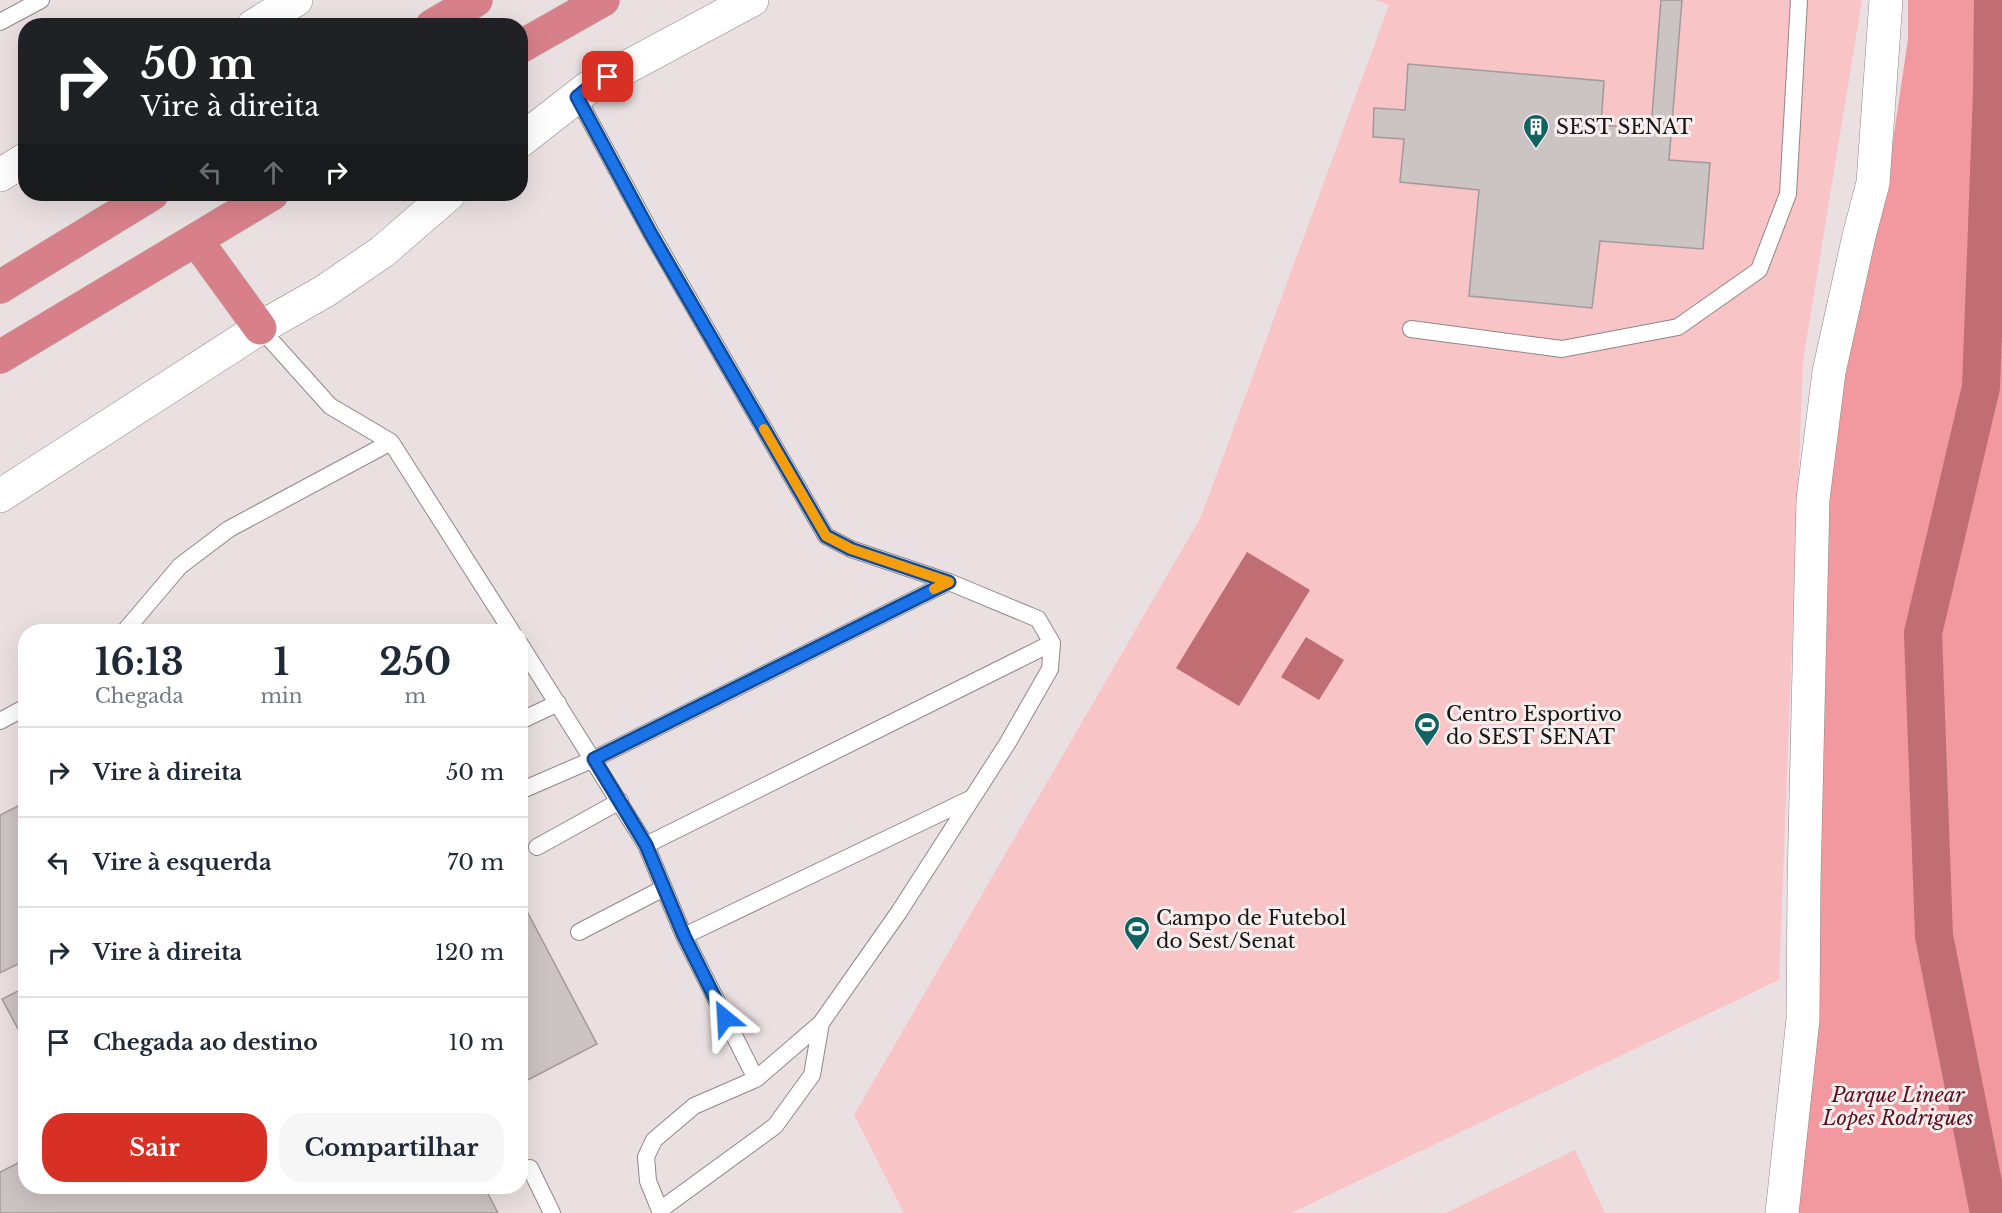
<!DOCTYPE html>
<html lang="pt">
<head>
<meta charset="utf-8">
<style>
  body { margin:0; font-family:"Libre Baskerville",serif; background:#f6f6f7; color:#1f2937; height:100vh; display:flex; flex-direction:column; font-size:22px; white-space:nowrap }
  * { box-sizing:border-box; margin:0 }
  p { font-size:20px; color:#747a83 }
  .icon { flex:none; width:33px; height:33px; fill:none; stroke:currentColor; stroke-width:2; stroke-linecap:round; stroke-linejoin:round }
  .map { position:relative; flex:1; overflow:hidden }
  .details { position:absolute; left:18px; top:624px; width:510px; height:570px; display:flex; flex-direction:column; background:#fff; border-radius:24px; box-shadow:0 6px 24px #0002 }
  .details>* { flex:none }
  .guide { position:absolute; left:18px; top:18px; width:510px; height:183px; border-radius:24px; box-shadow:0 6px 24px #0002; background:#202124; color:#fff; overflow:hidden }
  .pin { position:absolute; display:grid; place-items:center; width:51px; height:51px; color:#fff; margin:-26px; border-radius:12px; box-shadow:0 3px 9px #0006 }
  .me { position:absolute; width:66px; margin:-33px; rotate:333deg; stroke-linejoin:round; filter:drop-shadow(0 0 4px #0008) }
  .turn { display:flex; align-items:center; gap:21px; height:126px; padding:0 24px; font-size:27px }
  .turn .icon { width:78px; height:78px; stroke-width:2.5 }
  .turn b { display:block; font-size:42px; line-height:51px }
  .lanes { display:flex; align-items:center; height:57px; padding:0 24px; background:#0003; justify-content:center; gap:30px; direction:ltr }
  .lanes .off { opacity:.35 }
  .eta { display:flex; justify-content:space-evenly; align-items:center; height:102px; text-align:center }
  .eta b { font-size:36px; font-weight:800; line-height:42px }
  .cta { display:flex; gap:12px; margin-top:auto; padding:12px 24px }
  .cta a { flex:1; height:69px; border-radius:24px; background:#d93025; color:#fff; font-size:24px; font-weight:800; line-height:69px; text-align:center }
  .cta a+a { background:#f6f6f7; color:#1f2937 }
  ul { padding:0; list-style:none }
  li { display:flex; align-items:center; gap:18px; height:90px; padding:0 24px; border-top:2px solid #e0e1e3 }
  li div { flex:1 }
  li b { display:block; font-size:22px }
  li em { font-style:normal }
  .map>svg:first-child { display:block }
  .green { fill:#f8c4c6 }
  .forest { fill:#f2999f }
  .water { fill:#c06d73 }
  .lines { fill:none; stroke-linecap:round; stroke-linejoin:round }
  .canal { stroke:#c06d73; stroke-width:38 }
  .building { fill:#ccc3c3; stroke:#a29a9a; stroke-width:1.5 }
  .service-casing { stroke:#908787; stroke-width:18 }
  .minor-casing { stroke:#908787; stroke-width:34 }
  .tertiary-casing { stroke:#908787; stroke-width:34 }
  .trunk-casing { stroke:#bebdbd; stroke-width:34 }
  .service { stroke:#fff; stroke-width:16 }
  .minor { stroke:#fff; stroke-width:33 }
  .tertiary { stroke:#fff; stroke-width:33 }
  .trunk { stroke:#d8808a; stroke-width:33 }
  .route-casing { stroke:#114b97; stroke-width:15 }
  .route { stroke:#1a73e8; stroke-width:10 }
  .slow { stroke:#f59e0b; stroke-width:10 }
  .labels { text-anchor:middle; stroke-width:6; stroke-linejoin:round; paint-order:stroke }
  .poi-label { font-size:20px; fill:#171414; stroke:#f7eeee; text-anchor:start }
  .park-label { font-size:20px; font-style:italic; fill:#5a0d1d; stroke:#f7eeee }
</style>
</head>
<body>
<div class="map">
<svg width="2002" height="1213" viewBox="0 0 2002 1213">
  <rect width="100%" height="100%" fill="#eae0e1"/>
  <!-- green -->
  <path class="green" d="M 1375,0 L 1862,0 L 1803,361 L 1779,980 L 1291,1213 L 904,1213 L 854,1115 L 1201,517 L 1389,5 Z
    M 1575,1150 L 1605,1213 L 1446,1213 Z"/>
  <!-- forest -->
  <path class="forest" d="M 1908,0 L 2002,0 L 2002,1213 L 1780,1213 L 1819,484 L 1890,161 L 1908,39 Z"/>
  <!-- water -->
  <path class="water" d="M 1247,552 L 1310,590 L 1239,706 L 1176,668 Z
    M 1306,637 L 1344,660 L 1319,700 L 1281,677 Z"/>
  <g class="lines">
    <!-- canal -->
    <path class="canal" d="M 1989,1213 L 1934,936 L 1923,633 L 1981,387 L 1992,92 L 1993,0"/>
  </g>
  <!-- building -->
  <path class="building" d="M 1661,0 L 1682,0 L 1669,160 L 1710,163 L 1703,249 L 1600,241 L 1592,308 L 1469,296 L 1479,190 L 1400,182 L 1404,139 L 1373,137 L 1374,108 L 1405,110 L 1408,64 L 1604,81 L 1601,125 L 1651,129 Z
    M 26,802 L 26,960 L 0,973 L 0,815 Z
    M 520,898 L 597,1044 L 520,1084 Z
    M 26,987 L 26,1044 L 2,999 Z
    M 26,1159 L 26,1186 L 484,1186 L 498,1213 L 0,1213 L 0,1172 Z"/>
  <g class="lines">
    <defs>
      <path id="service" d="M 0,22 L 41,0
        M 577,97 L 651,233 L 826,536 L 851,549 L 949,582 L 1038,619 L 1052,643 L 1050,669 L 1007,744 L 899,912 L 821,1023 L 756,1079 L 694,1106 L 654,1140 L 646,1157 L 648,1181 L 661,1213
        M 260,328 L 330,406 L 391,442 L 512,632
        M 1411,329 L 1562,349 L 1678,327 L 1759,270 L 1788,194 L 1799,0
        M 124,632 L 180,566 L 229,529 L 391,442
        M 520,644 L 646,845 L 684,936 L 756,1079
        M 0,721 L 26,707
        M 520,721 L 558,703
        M 520,791 L 594,759 L 949,582
        M 646,845 L 1052,643
        M 537,847 L 620,801
        M 579,932 L 664,888
        M 684,936 L 972,798
        M 530,1168 L 552,1213
        M 660,1210 L 775,1126 L 812,1075 L 821,1023"/>
      <path id="minor" d="M 253,26 L 296,0
        M 0,175 L 26,159
        M 1782,1213 L 1803,1019 L 1804,882 L 1813,499 L 1829,372 L 1859,236 L 1873,183 L 1886,0"/>
      <path id="tertiary" d="M 520,141 L 588,88 L 752,0
        M 0,496 L 260,328 L 325,291 L 382,252 L 449,194"/>
      <path id="trunk" d="M 432,26 L 476,0
        M 520,47 L 603,0
        M 196,240 L 260,328
        M 0,287 L 152,194
        M 0,357 L 272,194"/>
    </defs>
    <!-- service casing -->
    <use href="#service" class="service-casing"/>
    <!-- minor casing -->
    <use href="#minor" class="minor-casing"/>
    <!-- tertiary casing -->
    <use href="#tertiary" class="tertiary-casing"/>
    <!-- trunk casing -->
    <use href="#trunk" class="trunk-casing"/>
    <!-- service -->
    <use href="#service" class="service"/>
    <!-- minor -->
    <use href="#minor" class="minor"/>
    <!-- tertiary -->
    <use href="#tertiary" class="tertiary"/>
    <!-- trunk -->
    <use href="#trunk" class="trunk"/>
  </g>
  <g class="lines">
    <defs>
      <path id="route" d="M 608,77 L 588,88 L 577,97 L 651,234 L 826,536 L 851,549 L 949,582 L 594,759 L 646,845 L 684,936 L 725,1018"/>
    </defs>
    <!-- route casing -->
    <use href="#route" class="route-casing"/>
    <!-- route -->
    <use href="#route" class="route"/>
    <!-- slow -->
    <path class="slow" d="M 764,429 L 826,536 L 851,549 L 949,582 L 934,589"/>
  </g>
  <!-- icons -->
  <defs>
    <symbol id="building-pin" viewBox="-11 -11 22 30"><path d="M0 17L-7.5 6A9.5 9.5 0 1 1 7.5 6Z" fill="#116263" stroke="#f7eeee"/><path d="M-4-6H4V6H1V3H-1V6H-4ZM-2.5-4.3h1.7v1.8h-1.7ZM.8-4.3h1.7v1.8H.8ZM-2.5-1h1.7V.8h-1.7ZM.8-1h1.7V.8H.8Z" fill="#fff"/></symbol>
    <symbol id="stadium-pin" viewBox="-11 -11 22 30"><path d="M0 17L-7.5 6A9.5 9.5 0 1 1 7.5 6Z" fill="#116263" stroke="#f7eeee"/><path d="M0-5a6.5 5 0 1 0 0 10a6.5 5 0 1 0 0-10ZM-3.5-1.8h7v3.6h-7Z" fill="#fff"/></symbol>
  </defs>
  <g fill-rule="evenodd">
    <use href="#building-pin" x="1521" y="112" width="30" height="40"/>
    <use href="#stadium-pin" x="1412" y="710" width="30" height="40"/>
    <use href="#stadium-pin" x="1122" y="914" width="30" height="40"/>
  </g>
  <g class="labels">
    <!-- poi labels -->
    <g class="poi-label">
      <text x="1556" y="134">SEST SENAT</text>
      <text x="1446" y="721">Centro Esportivo<tspan x="1446" dy="23">do SEST SENAT</tspan></text>
      <text x="1156" y="925">Campo de Futebol<tspan x="1156" dy="23">do Sest/Senat</tspan></text>
    </g>
    <!-- park labels -->
    <g class="park-label">
      <text x="1898" y="1102">Parque Linear<tspan x="1898" dy="23">Lopes Rodrigues</tspan></text>
    </g>
  </g>
</svg>
<div class="pin" style="left:608px;top:77px;background:#d93025"><svg class="icon" aria-label="arrive" viewBox="0 0 24 24"><path d="M6 21V4h12l-3 4 3 4H6"/></svg></div>
<svg class="me" style="left:725px;top:1018px" viewBox="-20 -20 40 40"><path d="M0-17L14 15 0 8-14 15z" fill="#1a73e8" stroke="#fff" stroke-width="4"/></svg>
<div class="guide">
<div class="turn"><svg class="icon" aria-label="right" viewBox="0 0 24 24"><path d="M7 20v-9h11M14 6l5 5-5 5"/></svg><div><b>50 m</b>Vire à direita</div></div>
<div class="lanes"><svg class="icon off" aria-label="left" viewBox="0 0 24 24"><path d="M17 20v-9H6M10 6l-5 5 5 5"/></svg><svg class="icon off" aria-label="ahead" viewBox="0 0 24 24"><path d="M12 20V5M6 11l6-6 6 6"/></svg><svg class="icon" aria-label="right" viewBox="0 0 24 24"><path d="M7 20v-9h11M14 6l5 5-5 5"/></svg></div>
</div>
<section class="details">
<div class="eta">
<div><b>16:13</b><p>Chegada</p></div>
<div><b>1</b><p>min</p></div>
<div><b>250</b><p>m</p></div>
</div>
<ul>
<li><svg class="icon" aria-label="right" viewBox="0 0 24 24"><path d="M7 20v-9h11M14 6l5 5-5 5"/></svg><div><b>Vire à direita</b></div><em>50 m</em></li>
<li><svg class="icon" aria-label="left" viewBox="0 0 24 24"><path d="M17 20v-9H6M10 6l-5 5 5 5"/></svg><div><b>Vire à esquerda</b></div><em>70 m</em></li>
<li><svg class="icon" aria-label="right" viewBox="0 0 24 24"><path d="M7 20v-9h11M14 6l5 5-5 5"/></svg><div><b>Vire à direita</b></div><em>120 m</em></li>
<li><svg class="icon" aria-label="arrive" viewBox="0 0 24 24"><path d="M6 21V4h12l-3 4 3 4H6"/></svg><div><b>Chegada ao destino</b></div><em>10 m</em></li>
</ul>
<div class="cta"><a>Sair</a><a>Compartilhar</a></div>
</section>
</div>
</body>
</html>
